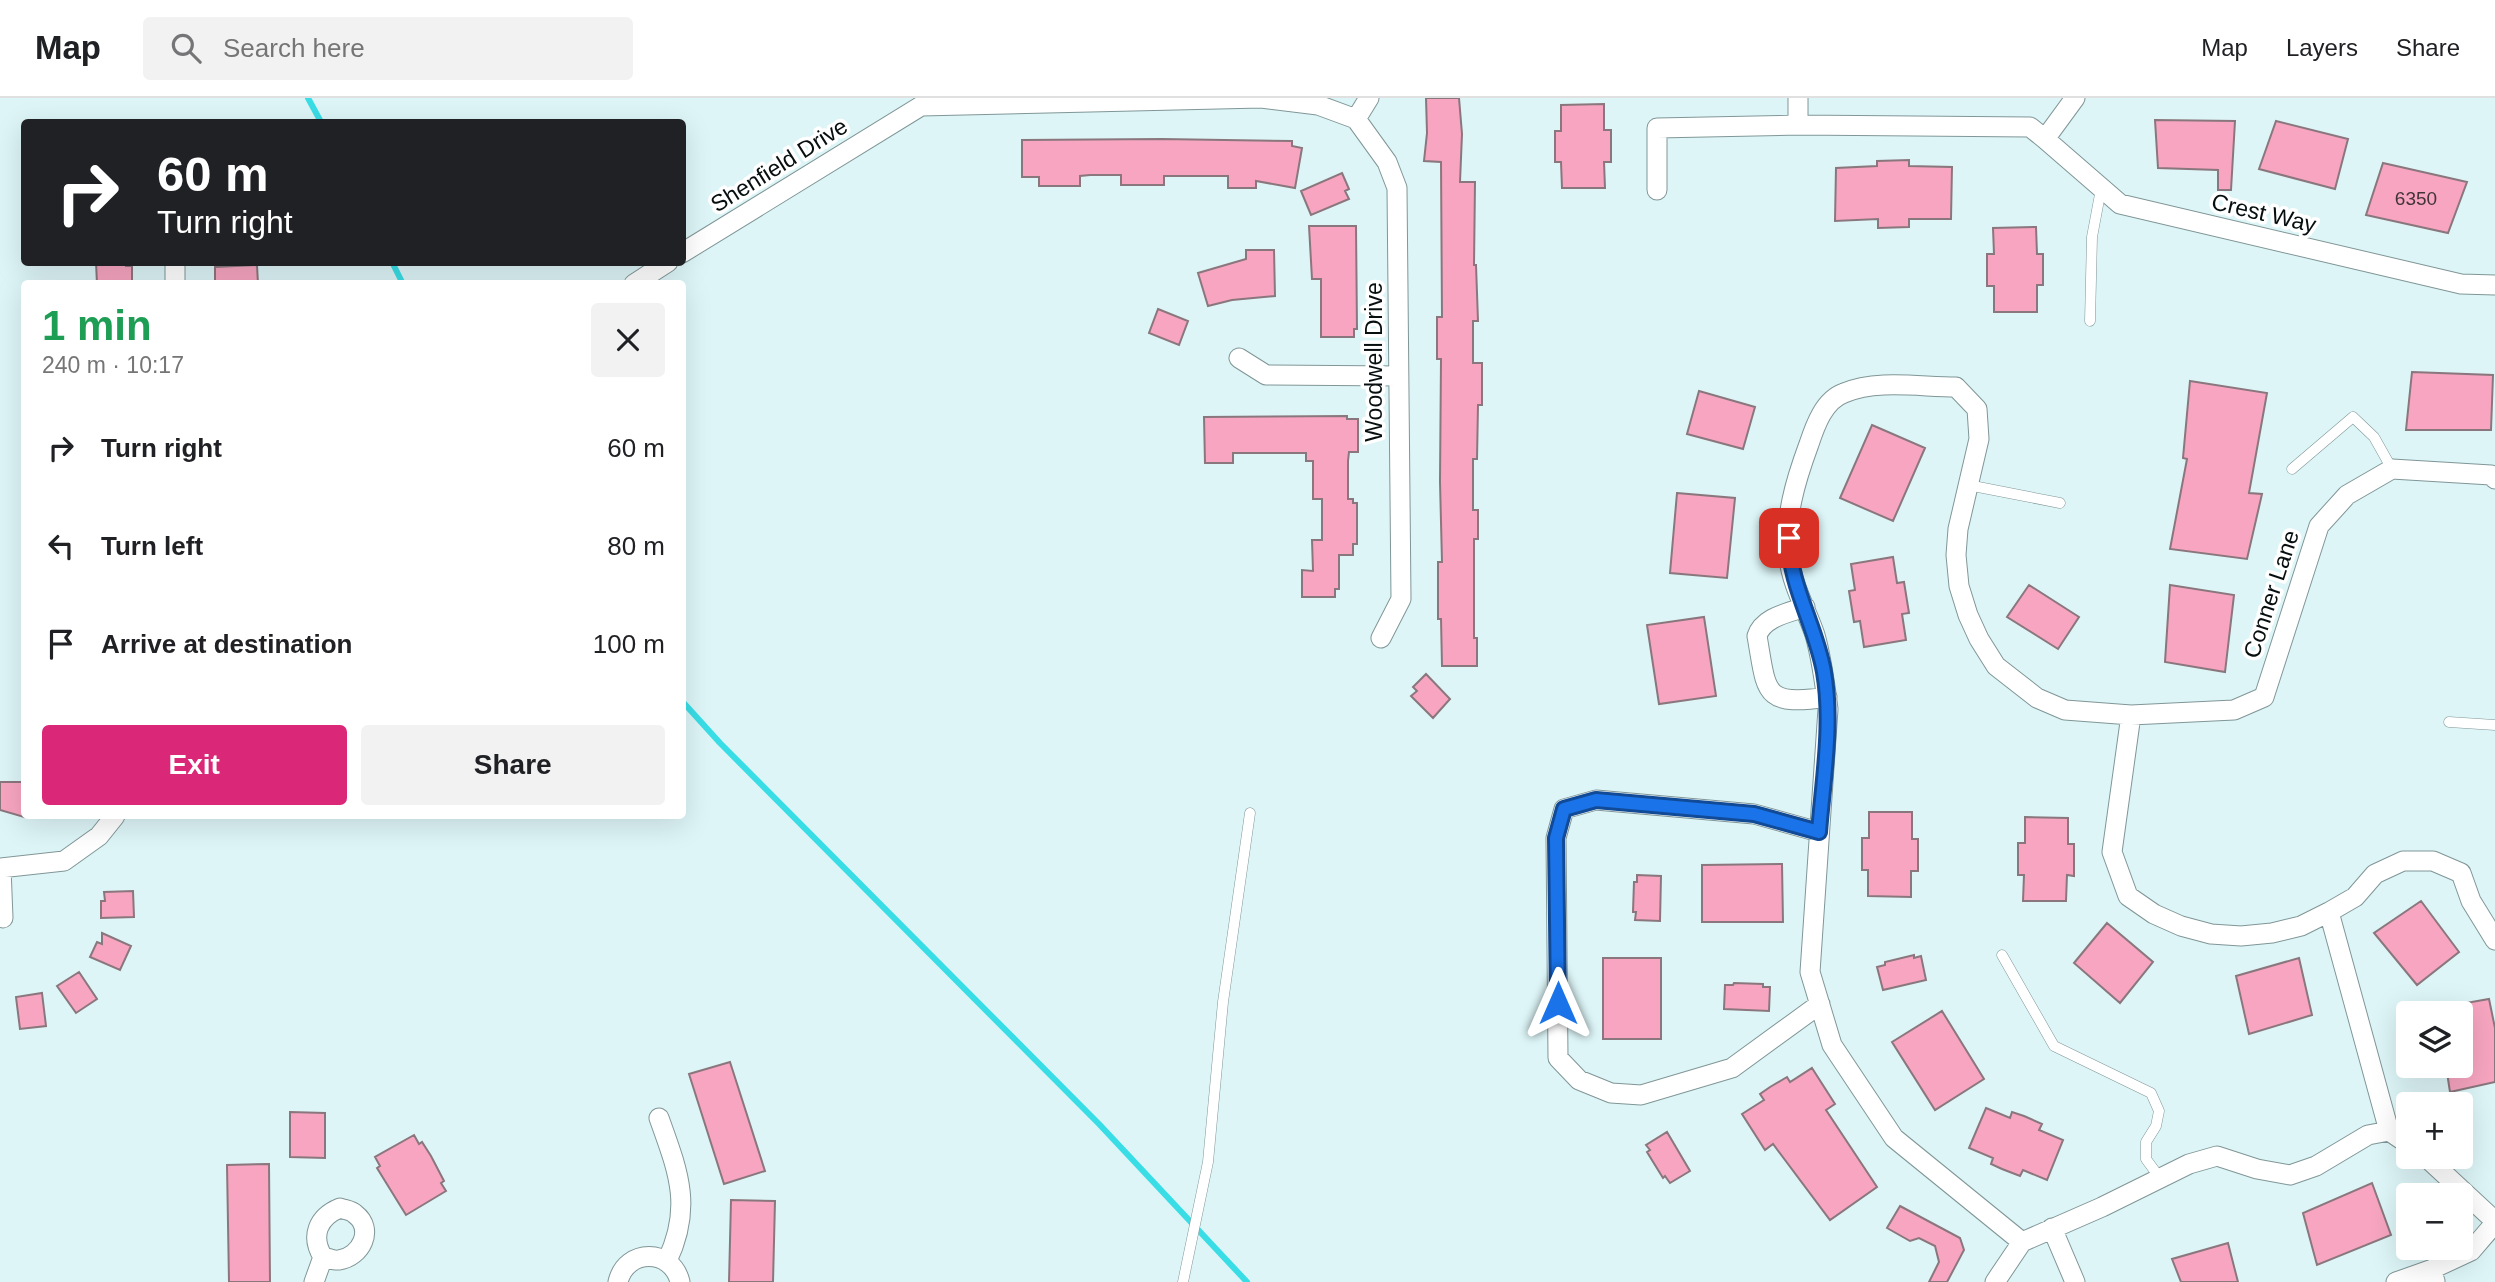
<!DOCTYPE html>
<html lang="en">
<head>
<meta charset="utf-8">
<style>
  body { margin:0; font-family:Arial,sans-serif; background:#f2f2f2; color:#202124; height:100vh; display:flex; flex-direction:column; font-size:26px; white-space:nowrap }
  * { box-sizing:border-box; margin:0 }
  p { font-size:23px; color:#757577 }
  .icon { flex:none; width:38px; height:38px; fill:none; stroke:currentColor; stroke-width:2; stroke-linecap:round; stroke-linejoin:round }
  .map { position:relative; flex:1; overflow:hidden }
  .side { position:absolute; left:21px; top:182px; width:665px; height:539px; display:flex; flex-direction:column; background:#fff; border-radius:7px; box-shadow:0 7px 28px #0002 }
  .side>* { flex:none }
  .banner { position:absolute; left:21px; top:21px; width:665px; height:147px; border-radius:7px; box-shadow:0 7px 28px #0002; background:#202124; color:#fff; overflow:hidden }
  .controls { position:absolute; left:2396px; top:903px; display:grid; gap:14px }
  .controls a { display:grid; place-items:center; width:77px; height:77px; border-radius:7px; background:#fff; box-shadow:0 7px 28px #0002; font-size:35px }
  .pin { position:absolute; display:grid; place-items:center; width:60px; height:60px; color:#fff; margin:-30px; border-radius:14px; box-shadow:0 4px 10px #0006 }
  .me { position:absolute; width:77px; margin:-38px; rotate:0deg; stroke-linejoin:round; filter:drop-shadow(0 0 5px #0008) }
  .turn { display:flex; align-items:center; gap:24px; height:147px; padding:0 21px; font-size:32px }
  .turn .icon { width:91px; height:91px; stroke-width:2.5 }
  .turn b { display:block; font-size:49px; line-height:60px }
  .round { display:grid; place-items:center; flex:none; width:74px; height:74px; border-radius:7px; background:#f2f2f2 }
  .headline { display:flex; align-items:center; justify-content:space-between; height:119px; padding:0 21px }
  h1 { font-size:42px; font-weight:800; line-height:52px; color:#1e9e55 }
  .cta { display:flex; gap:14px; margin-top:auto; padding:14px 21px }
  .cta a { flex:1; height:80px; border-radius:7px; background:#db2777; color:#fff; font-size:28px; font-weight:800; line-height:80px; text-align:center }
  .cta a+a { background:#f2f2f2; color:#202124 }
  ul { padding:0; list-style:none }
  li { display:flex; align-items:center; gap:21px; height:98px; padding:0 21px }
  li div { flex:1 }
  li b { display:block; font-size:26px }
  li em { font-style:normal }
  header { display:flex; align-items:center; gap:42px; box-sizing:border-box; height:98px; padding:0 35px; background:#fff; border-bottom:2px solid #e0e0e0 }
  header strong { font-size:33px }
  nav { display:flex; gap:38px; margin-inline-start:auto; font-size:24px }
  .search { width:490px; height:63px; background:#f2f2f2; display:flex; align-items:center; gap:18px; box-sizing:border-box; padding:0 24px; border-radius:7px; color:#757577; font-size:26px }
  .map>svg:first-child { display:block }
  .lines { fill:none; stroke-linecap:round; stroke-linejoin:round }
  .stream { stroke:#39dde6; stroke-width:6 }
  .building { fill:#f7a5c0; stroke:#8a777d; stroke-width:2 }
  .service-casing { stroke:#809697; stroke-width:11 }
  .minor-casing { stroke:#809697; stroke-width:21 }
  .service { stroke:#fff; stroke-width:10 }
  .minor { stroke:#fff; stroke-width:19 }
  .route-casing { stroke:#114b97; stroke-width:18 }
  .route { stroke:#1a73e8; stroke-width:12 }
  .labels { text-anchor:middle; stroke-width:7; stroke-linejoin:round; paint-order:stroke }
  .number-label { font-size:19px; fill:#43343b }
  .street-label { font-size:23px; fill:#070e0f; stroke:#fff }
</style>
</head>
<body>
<header>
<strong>Map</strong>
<div class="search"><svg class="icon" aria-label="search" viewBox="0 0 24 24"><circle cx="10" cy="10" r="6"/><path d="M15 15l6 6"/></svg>Search here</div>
<nav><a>Map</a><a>Layers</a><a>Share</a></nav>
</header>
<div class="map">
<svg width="2495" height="1184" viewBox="0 0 2495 1184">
  <rect width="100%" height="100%" fill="#ddf5f7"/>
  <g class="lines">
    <!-- stream -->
    <path class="stream" d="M 308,0 L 321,24
      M 392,164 L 403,186
      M 682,603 L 720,645 L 1099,1026 L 1247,1184"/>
  </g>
  <!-- building -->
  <path class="building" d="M 1426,0 L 1459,0 L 1462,36 L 1460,84 L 1475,84 L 1474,167 L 1476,167 L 1478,223 L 1473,223 L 1473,265 L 1482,265 L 1482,307 L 1478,307 L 1477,361 L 1473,361 L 1473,412 L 1478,412 L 1478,441 L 1474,441 L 1474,540 L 1477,540 L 1477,568 L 1442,568 L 1441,521 L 1438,521 L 1438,464 L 1442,464 L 1440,384 L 1441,261 L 1437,261 L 1437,219 L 1442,219 L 1441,64 L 1424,63 L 1427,35 Z
    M 1604,6 L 1604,32 L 1611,32 L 1611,64 L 1604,64 L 1605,90 L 1562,90 L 1561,64 L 1555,64 L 1555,33 L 1561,33 L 1561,7 Z
    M 2155,22 L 2235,23 L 2231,92 L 2218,92 L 2218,72 L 2158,70 Z
    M 2276,23 L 2348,41 L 2335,91 L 2259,71 Z
    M 1162,41 L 1292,43 L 1292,48 L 1302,50 L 1295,90 L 1256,83 L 1256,90 L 1228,90 L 1228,78 L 1164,78 L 1164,87 L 1121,87 L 1121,77 L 1090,77 L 1080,78 L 1080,88 L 1039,88 L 1039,79 L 1022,79 L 1022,42 Z
    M 1909,62 L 1909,68 L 1952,69 L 1951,121 L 1909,121 L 1909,129 L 1878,130 L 1878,121 L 1835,123 L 1836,70 L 1877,68 L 1877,63 Z
    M 2383,65 L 2467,84 L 2448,135 L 2366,117 Z
    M 1342,75 L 1349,91 L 1345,93 L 1349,101 L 1311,117 L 1301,93 Z
    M 1309,128 L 1356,128 L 1357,231 L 1354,231 L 1354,239 L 1321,239 L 1321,181 L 1312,181 Z
    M 2036,129 L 2037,156 L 2043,156 L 2043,187 L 2037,187 L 2037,214 L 1994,214 L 1994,188 L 1987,188 L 1987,156 L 1994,156 L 1993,130 Z
    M 1246,152 L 1274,152 L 1275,198 L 1232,202 L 1208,208 L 1198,175 L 1246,161 Z
    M 96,164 L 126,164 L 126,168 L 132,168 L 132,186 L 97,186 Z
    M 257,167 L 258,186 L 215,186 L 215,169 Z
    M 1158,211 L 1188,223 L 1179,247 L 1149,235 Z
    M 2412,274 L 2493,277 L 2491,332 L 2406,332 Z
    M 2190,283 L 2267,295 L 2249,395 L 2262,396 L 2247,461 L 2170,451 L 2187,361 L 2183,360 Z
    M 1699,293 L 1755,309 L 1743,351 L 1687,336 Z
    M 1347,318 L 1347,321 L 1358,321 L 1358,354 L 1349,354 L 1348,363 L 1348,401 L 1353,401 L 1353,405 L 1357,405 L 1357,446 L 1353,446 L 1353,457 L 1339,457 L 1339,491 L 1335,491 L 1335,499 L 1302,499 L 1302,472 L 1313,473 L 1312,442 L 1322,442 L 1322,401 L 1313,401 L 1313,363 L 1306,363 L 1306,355 L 1233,355 L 1233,365 L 1205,365 L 1204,319 Z
    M 1872,327 L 1925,350 L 1893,423 L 1840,400 Z
    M 1677,395 L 1735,400 L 1727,480 L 1670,475 Z
    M 1893,459 L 1897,485 L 1904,484 L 1909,515 L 1902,516 L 1906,542 L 1864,549 L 1860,523 L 1854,524 L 1849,493 L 1855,492 L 1851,466 Z
    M 2029,487 L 2079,519 L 2058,551 L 2007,519 Z
    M 2170,487 L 2234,497 L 2225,574 L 2165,564 Z
    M 1704,519 L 1716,598 L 1659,606 L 1647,527 Z
    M 1426,576 L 1450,601 L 1433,620 L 1411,598 L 1417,593 L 1413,589 Z
    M 0,684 L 24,684 L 24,719 L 0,712 Z
    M 1869,714 L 1912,714 L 1912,741 L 1918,741 L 1918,773 L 1911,773 L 1911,799 L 1868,798 L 1868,772 L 1862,772 L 1862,740 L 1869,740 Z
    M 2025,719 L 2068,720 L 2068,746 L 2074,746 L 2074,778 L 2067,777 L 2066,803 L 2023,803 L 2024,777 L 2018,777 L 2018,745 L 2025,745 Z
    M 1782,766 L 1783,824 L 1702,824 L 1702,767 Z
    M 1637,777 L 1661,778 L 1660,823 L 1635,822 L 1636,814 L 1633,814 L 1634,784 L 1637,784 Z
    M 133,793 L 134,819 L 101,820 L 101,803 L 105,803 L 104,794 Z
    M 2421,803 L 2459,854 L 2417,887 L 2374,835 Z
    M 2107,825 L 2153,864 L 2120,905 L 2074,865 Z
    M 102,835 L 131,848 L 120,872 L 90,859 L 97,844 L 102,846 Z
    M 1914,857 L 1914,860 L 1921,858 L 1926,882 L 1883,892 L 1877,869 L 1885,867 L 1885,864 Z
    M 1603,860 L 1661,860 L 1661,941 L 1603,941 Z
    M 2299,860 L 2312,917 L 2249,936 L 2236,878 Z
    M 79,874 L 97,901 L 76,915 L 57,888 Z
    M 1734,885 L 1763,886 L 1763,889 L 1770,889 L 1769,913 L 1724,911 L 1725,887 L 1733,887 Z
    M 42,895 L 46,928 L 20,931 L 16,899 Z
    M 2489,901 L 2495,930 L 2495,984 L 2450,994 L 2446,968 L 2460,968 L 2460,906 Z
    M 1942,913 L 1984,981 L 1935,1012 L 1892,944 Z
    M 730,964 L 765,1073 L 724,1086 L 689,976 Z
    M 1812,970 L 1835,1006 L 1826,1012 L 1877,1089 L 1830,1122 L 1773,1046 L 1765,1052 L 1742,1016 L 1764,1002 L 1760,996 L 1770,989 L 1787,979 L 1790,984 Z
    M 1986,1010 L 2010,1020 L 2012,1014 L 2024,1018 L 2042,1026 L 2039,1032 L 2063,1042 L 2047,1082 L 2023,1072 L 2020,1078 L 2002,1071 L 1991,1066 L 1993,1060 L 1969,1050 Z
    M 290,1014 L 325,1015 L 325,1060 L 290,1059 Z
    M 1667,1034 L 1690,1073 L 1670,1085 L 1665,1078 L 1663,1080 L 1647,1054 L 1650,1052 L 1646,1047 Z
    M 414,1037 L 419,1046 L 422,1044 L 431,1058 L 444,1083 L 441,1085 L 446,1093 L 406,1117 L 377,1070 L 380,1068 L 375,1059 Z
    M 269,1066 L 270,1184 L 229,1184 L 227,1067 Z
    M 2372,1085 L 2391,1137 L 2317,1167 L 2303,1115 Z
    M 731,1102 L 775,1103 L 773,1184 L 729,1184 Z
    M 1900,1108 L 1960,1140 L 1964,1152 L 1947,1184 L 1929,1184 L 1939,1164 L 1935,1148 L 1919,1140 L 1910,1143 L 1887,1130 Z
    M 2228,1145 L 2238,1184 L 2181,1184 L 2172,1161 Z"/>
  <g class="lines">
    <defs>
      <path id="service" d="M 2090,223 L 2092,139 L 2101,91
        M 2292,371 L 2353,319 L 2374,339 L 2392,371
        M 1968,387 L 2060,405
        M 2449,624 L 2495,627
        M 2002,857 L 2054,948 L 2151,995 L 2159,1013 L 2156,1028 L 2146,1044 L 2146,1061 L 2160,1080
        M 1183,1184 L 1208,1064 L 1223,904 L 1250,715"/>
      <path id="minor" d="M 1369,0 L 1356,21 L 1387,64 L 1397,90 L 1401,501 L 1381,540
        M 1798,0 L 1798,27 L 2030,29 L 2045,41 L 2075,0
        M 2045,41 L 2120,106 L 2461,186 L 2495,187
        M 1657,92 L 1657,30 L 1798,27
        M 682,155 L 921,8 L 1261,0 L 1318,7 L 1356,21
        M 175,164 L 175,186
        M 634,186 L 668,164
        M 1239,260 L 1266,277 L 1399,278
        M 1805,509 C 1788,515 1763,519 1757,538 C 1767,594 1762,609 1827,599
        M 2131,617 L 2112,754 L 2128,798 L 2154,816 L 2181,828 L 2211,836 L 2241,838 L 2272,835 L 2301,828 L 2329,814 L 2355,799 L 2375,776 L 2403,763 L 2433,763 L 2461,775 L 2471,803 L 2495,842
        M 1819,734 L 1754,716 L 1596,702 L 1564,711 L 1556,740 L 1558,960 L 1579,982 L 1611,995 L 1641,997 L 1732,970 L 1820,906
        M 0,770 L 64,763 L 99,738 L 115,718
        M 1,770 L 3,820
        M 2329,814 L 2389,1033
        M 659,1020 C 678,1073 693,1109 667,1163
        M 2426,1059 L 2495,1123
        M 340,1110 C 345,1112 351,1112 355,1116 C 375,1131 361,1159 339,1162 C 335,1163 327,1160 323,1159 C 310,1138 318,1119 340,1110 Z
        M 2052,1130 L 2075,1184
        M 2022,1144 L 1894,1040 L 1832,947 L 1810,874 L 1828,611 C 1825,586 1822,562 1815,537 C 1807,513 1792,487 1789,461 C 1784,420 1795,384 1809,346 C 1815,328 1824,302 1844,295 C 1877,281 1920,289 1956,289 L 1977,311 L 1979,341 L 1958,431 L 1956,457 L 1959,488 L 1968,517 L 1979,541 L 1996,568 L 2037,600 L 2065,612 L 2131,617 L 2234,612 L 2264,599 L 2319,428 L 2347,397 L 2392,371 L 2491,377 L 2495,381
        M 2430,1172 L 2471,1153 L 2495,1125
        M 314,1184 L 323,1159
        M 618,1184 C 626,1150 672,1150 680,1184
        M 1995,1184 L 2022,1144 L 2102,1109 L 2189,1066 L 2217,1058 L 2257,1071 L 2290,1077 L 2316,1068 L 2368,1037 L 2389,1033 L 2408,1046
        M 2396,1184 L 2430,1172 L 2435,1183"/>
    </defs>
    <!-- service casing -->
    <use href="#service" class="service-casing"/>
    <!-- minor casing -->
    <use href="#minor" class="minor-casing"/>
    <!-- service -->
    <use href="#service" class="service"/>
    <!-- minor -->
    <use href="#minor" class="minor"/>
  </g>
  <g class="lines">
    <defs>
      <path id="route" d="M 1558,905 L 1556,740 L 1564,711 L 1596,702 L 1754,716 L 1819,734 C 1823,682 1833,626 1824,574 C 1816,528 1789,487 1789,440"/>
    </defs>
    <!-- route casing -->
    <use href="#route" class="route-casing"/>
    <!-- route -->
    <use href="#route" class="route"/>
  </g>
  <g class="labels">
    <!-- number labels -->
    <g class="number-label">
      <text x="2416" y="107">6350</text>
    </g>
    <!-- street labels -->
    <g class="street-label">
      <text transform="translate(779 67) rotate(-32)" y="8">Shenfield Drive</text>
      <text transform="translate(2264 115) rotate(13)" y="8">Crest Way</text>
      <text transform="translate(1374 264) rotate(-90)" y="8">Woodwell Drive</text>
      <text transform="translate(2271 496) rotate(-72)" y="8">Conner Lane</text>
    </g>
  </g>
</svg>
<div class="controls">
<a><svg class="icon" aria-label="layers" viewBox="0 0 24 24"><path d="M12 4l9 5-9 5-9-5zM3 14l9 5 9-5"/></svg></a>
<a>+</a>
<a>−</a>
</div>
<div class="pin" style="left:1789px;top:440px;background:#d93025"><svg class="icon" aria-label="arrive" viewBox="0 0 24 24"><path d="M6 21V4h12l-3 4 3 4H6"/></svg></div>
<svg class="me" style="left:1558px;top:905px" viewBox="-20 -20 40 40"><path d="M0-17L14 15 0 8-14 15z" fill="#1a73e8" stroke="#fff" stroke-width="4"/></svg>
<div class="banner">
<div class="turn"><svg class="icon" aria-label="right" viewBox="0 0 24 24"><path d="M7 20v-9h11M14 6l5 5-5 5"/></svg><div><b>60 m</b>Turn right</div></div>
</div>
<section class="side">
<div class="headline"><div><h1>1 min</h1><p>240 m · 10:17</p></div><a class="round"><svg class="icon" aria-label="close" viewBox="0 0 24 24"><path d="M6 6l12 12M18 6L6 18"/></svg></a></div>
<ul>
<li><svg class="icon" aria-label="right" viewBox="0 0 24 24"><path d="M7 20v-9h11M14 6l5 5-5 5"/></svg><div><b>Turn right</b></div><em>60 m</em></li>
<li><svg class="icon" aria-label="left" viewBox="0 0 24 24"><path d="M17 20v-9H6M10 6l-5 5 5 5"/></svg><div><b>Turn left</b></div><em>80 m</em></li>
<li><svg class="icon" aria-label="arrive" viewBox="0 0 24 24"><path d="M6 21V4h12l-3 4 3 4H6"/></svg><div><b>Arrive at destination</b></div><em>100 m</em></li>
</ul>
<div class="cta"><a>Exit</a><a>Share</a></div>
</section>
</div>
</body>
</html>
